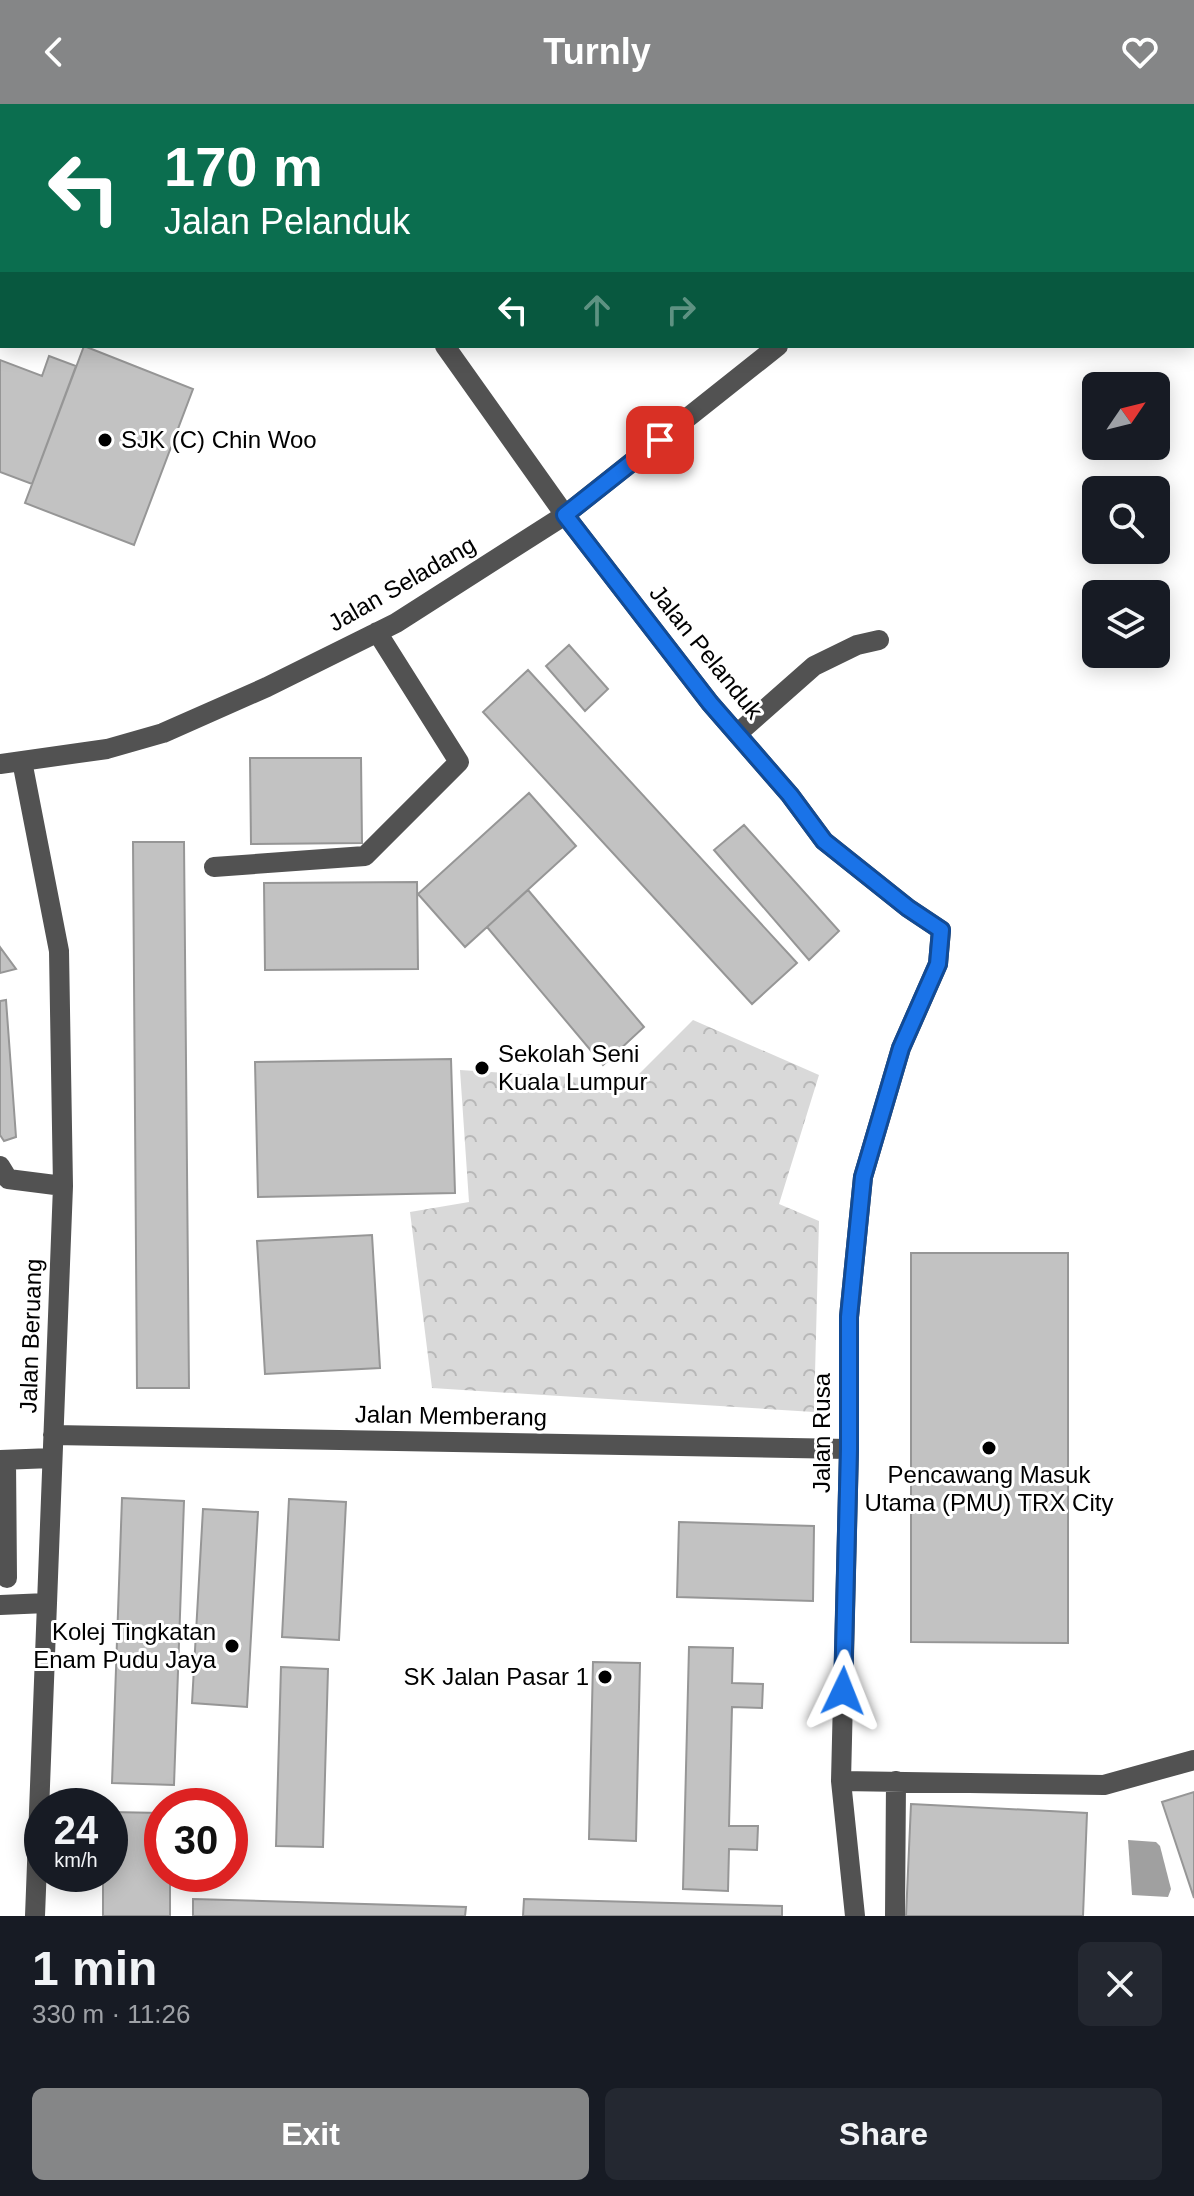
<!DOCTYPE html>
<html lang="en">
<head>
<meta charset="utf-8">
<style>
  body { margin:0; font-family:Helvetica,sans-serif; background:#242831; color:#f1f3f6; height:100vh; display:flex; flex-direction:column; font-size:30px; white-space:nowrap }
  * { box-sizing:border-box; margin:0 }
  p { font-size:26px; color:#9ea1a6 }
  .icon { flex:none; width:44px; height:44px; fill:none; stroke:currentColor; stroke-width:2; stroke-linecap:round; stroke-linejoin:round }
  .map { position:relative; height:1812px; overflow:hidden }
  .side { display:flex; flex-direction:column; background:#171b24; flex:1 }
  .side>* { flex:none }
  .top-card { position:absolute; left:0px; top:0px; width:1194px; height:244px; box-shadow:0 4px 20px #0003; background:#0b6e4f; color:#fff; overflow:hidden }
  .needle { width:52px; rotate:55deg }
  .fabs { position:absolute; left:1082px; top:268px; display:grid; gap:16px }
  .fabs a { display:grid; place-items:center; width:88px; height:88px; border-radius:12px; background:#171b24; box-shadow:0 4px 20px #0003; font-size:40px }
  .speed { position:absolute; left:24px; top:1684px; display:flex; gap:16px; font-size:40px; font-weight:700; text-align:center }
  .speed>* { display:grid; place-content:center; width:104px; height:104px; border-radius:50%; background:#171b24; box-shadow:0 4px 20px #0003; line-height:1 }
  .speed small { font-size:20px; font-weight:400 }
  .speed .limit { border:12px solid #d22; background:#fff; color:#111 }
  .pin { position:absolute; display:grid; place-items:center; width:68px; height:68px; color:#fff; margin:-34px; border-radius:16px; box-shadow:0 4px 12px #0006 }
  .me { position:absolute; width:88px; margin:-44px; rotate:2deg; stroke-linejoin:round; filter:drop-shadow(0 0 6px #0008) }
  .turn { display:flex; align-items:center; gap:28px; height:168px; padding:0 32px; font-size:36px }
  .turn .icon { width:104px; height:104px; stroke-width:2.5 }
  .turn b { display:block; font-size:56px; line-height:68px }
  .lanes { display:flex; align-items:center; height:76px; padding:0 32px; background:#0003; justify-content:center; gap:40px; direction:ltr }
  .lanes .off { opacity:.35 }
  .round { display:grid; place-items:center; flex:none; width:84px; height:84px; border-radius:12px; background:#242831 }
  .overview { display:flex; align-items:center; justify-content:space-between; height:136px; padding:0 32px }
  h1 { font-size:48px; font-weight:700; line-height:60px }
  .button { display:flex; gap:16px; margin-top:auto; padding:16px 32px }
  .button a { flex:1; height:92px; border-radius:12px; background:#858687; color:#fff; font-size:32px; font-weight:700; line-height:92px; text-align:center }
  .button a+a { background:#242831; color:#f1f3f6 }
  header { display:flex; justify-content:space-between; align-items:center; height:104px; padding:0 32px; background:#858687; color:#fff; font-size:36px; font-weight:700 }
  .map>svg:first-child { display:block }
  .forest { fill:url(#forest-crowns) }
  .water { fill:#a0a0a0 }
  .building { fill:#c2c2c2; stroke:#969696; stroke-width:2 }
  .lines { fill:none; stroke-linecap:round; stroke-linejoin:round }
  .major-casing { stroke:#dbdbdb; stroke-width:23 }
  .minor { stroke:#525252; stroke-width:20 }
  .major { stroke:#000; stroke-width:20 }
  .route-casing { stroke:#114b97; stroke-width:20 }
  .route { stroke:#1a73e8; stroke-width:14 }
  .poi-dot { fill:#000; stroke:#fff; stroke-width:3 }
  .labels { text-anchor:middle; stroke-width:6; stroke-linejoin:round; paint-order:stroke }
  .poi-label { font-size:24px; fill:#000; stroke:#fff; text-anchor:start }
  .street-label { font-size:24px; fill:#000; stroke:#fff }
</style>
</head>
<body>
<header><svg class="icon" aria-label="back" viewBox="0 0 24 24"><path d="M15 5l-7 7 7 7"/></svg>Turnly<svg class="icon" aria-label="heart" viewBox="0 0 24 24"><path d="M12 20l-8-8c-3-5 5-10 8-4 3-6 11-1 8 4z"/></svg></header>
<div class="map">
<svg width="1194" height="1812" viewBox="0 0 1194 1812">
  <defs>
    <pattern id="forest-crowns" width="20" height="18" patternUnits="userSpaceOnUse" patternTransform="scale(2)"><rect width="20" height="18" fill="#d9d9d9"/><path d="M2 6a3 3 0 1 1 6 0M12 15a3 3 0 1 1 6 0" fill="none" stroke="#b8b8b8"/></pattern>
  </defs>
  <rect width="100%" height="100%" fill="#fff"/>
  <!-- forest -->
  <path class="forest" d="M 693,916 L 819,971 L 779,1100 L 819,1117 L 814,1308 L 432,1284 L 410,1108 L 469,1098 L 460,966 L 632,977 Z"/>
  <!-- water -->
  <path class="water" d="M 1128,1736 L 1156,1738 L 1160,1742 L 1171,1785 L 1168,1793 L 1132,1791 Z"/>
  <!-- building -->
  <path class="building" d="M 110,0 L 312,0 L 110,2 Z
    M 562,0 L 734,0 L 734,2 L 571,2 Z
    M 84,242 L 193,285 L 134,441 L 25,399 Z
    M 49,252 L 76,262 L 32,380 L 0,368 L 0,256 L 42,272 Z
    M 569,541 L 608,585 L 585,607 L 546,562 Z
    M 528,566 L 797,859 L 752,900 L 483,608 Z
    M 250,654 L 361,654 L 362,739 L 251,740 Z
    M 529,689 L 576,742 L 465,843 L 418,790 Z
    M 744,721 L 839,827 L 809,856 L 714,746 Z
    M 133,738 L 184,738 L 189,1284 L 137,1284 Z
    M 417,778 L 418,865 L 265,866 L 264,779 Z
    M 528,786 L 644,923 L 603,961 L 487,823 Z
    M 0,843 L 16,865 L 0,869 Z
    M 6,896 L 16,1033 L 4,1037 L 0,1031 L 0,897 Z
    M 451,955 L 455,1089 L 258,1093 L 255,958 Z
    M 372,1131 L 380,1264 L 265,1270 L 257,1137 Z
    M 911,1149 L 1068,1149 L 1068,1539 L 911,1538 Z
    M 122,1394 L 184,1397 L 174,1681 L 112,1679 Z
    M 289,1395 L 346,1398 L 339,1536 L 282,1533 Z
    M 203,1405 L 258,1408 L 247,1603 L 192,1599 Z
    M 679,1418 L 814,1422 L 813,1497 L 677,1493 Z
    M 689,1543 L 733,1544 L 732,1579 L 763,1580 L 762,1604 L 732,1603 L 729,1722 L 758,1722 L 757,1746 L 729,1745 L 728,1787 L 683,1785 Z
    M 593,1558 L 640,1559 L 636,1737 L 589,1735 Z
    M 281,1563 L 328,1565 L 323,1743 L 276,1742 Z
    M 1194,1688 L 1194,1794 L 1162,1698 Z
    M 911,1700 L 1087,1709 L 1083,1812 L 906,1812 Z
    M 110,1708 L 162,1709 L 162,1770 L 170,1770 L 170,1812 L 103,1812 L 103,1770 L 110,1770 Z
    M 193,1795 L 466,1803 L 465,1812 L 193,1812 Z
    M 524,1795 L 782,1802 L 782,1812 L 523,1812 Z"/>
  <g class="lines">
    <defs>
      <path id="major" d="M 802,0 L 803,2
        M 1192,226 L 1194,227"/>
    </defs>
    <!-- major casing -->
    <use href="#major" class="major-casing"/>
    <!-- minor -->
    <path class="minor" d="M 52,0 L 56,2
      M 77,0 L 80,2
      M 352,2 L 352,0
      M 445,242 L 565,411 L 710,599 L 790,691 L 824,737 L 908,804 L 941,826 L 938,860 L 901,944 L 863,1073 L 849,1213 L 849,1345 L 841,1677 L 855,1812
      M 737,630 L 814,562 L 857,541 L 879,536
      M 22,657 L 59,847 L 63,1082 L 35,1812
      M 0,660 L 107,645 L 163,629 L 267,583 L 396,519 L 565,411 L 778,242
      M 214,763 L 365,752 L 459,658 L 377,528
      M 0,1062 L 8,1075 L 63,1082
      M 53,1331 L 849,1345
      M 0,1356 L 52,1354
      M 6,1356 L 7,1474
      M 0,1501 L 47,1499
      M 841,1677 L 1104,1681 L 1194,1656
      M 895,1812 L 896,1677"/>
    <!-- major -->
    <use href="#major" class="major"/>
  </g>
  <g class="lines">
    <defs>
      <path id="route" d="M 660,336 L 565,411 L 710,599 L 790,691 L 824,737 L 908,804 L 941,826 L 938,860 L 901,944 L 863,1073 L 849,1213 L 849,1345 L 843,1587"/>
    </defs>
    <!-- route casing -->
    <use href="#route" class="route-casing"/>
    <!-- route -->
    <use href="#route" class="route"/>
  </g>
  <!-- markers -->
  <g class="poi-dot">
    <circle cx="105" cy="336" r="8"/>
    <circle cx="482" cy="964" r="8"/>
    <circle cx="989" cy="1344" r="8"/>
    <circle cx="232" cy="1542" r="8"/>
    <circle cx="605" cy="1573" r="8"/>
  </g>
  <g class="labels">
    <!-- poi labels -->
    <g class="poi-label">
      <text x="121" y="344">SJK (C) Chin Woo</text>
      <text x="498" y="958">Sekolah Seni<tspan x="498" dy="28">Kuala Lumpur</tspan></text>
      <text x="989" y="1379" text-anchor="middle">Pencawang Masuk<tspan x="989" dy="28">Utama (PMU) TRX City</tspan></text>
      <text x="216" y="1536" text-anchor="end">Kolej Tingkatan<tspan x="216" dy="28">Enam Pudu Jaya</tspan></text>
      <text x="589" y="1581" text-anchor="end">SK Jalan Pasar 1</text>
    </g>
    <!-- street labels -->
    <g class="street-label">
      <text transform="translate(402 480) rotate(-30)" y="8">Jalan Seladang</text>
      <text transform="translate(706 548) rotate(51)" y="8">Jalan Pelanduk</text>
      <text transform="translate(31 1232) rotate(-88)" y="8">Jalan Beruang</text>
      <text transform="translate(451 1312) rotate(1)" y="8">Jalan Memberang</text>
      <text transform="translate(822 1329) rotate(-90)" y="8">Jalan Rusa</text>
    </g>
  </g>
</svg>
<div class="fabs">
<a><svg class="needle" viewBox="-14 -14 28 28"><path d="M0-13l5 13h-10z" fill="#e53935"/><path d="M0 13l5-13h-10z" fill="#9ea1a6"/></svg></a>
<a><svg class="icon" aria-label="search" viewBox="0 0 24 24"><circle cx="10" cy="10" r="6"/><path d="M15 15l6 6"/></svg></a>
<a><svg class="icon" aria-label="layers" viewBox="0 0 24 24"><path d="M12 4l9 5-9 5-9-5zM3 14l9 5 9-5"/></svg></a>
</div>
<div class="speed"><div>24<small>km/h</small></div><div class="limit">30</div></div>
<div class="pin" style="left:660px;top:336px;background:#d93025"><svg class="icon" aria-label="arrive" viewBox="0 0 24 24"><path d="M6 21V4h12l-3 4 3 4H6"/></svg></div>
<svg class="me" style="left:843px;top:1587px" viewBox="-20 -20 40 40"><path d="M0-17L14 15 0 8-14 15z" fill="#1a73e8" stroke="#fff" stroke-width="4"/></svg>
<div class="top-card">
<div class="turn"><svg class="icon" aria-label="left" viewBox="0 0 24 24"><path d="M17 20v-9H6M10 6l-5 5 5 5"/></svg><div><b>170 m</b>Jalan Pelanduk</div></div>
<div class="lanes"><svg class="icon" aria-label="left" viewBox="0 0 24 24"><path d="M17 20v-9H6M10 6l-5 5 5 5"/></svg><svg class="icon off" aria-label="ahead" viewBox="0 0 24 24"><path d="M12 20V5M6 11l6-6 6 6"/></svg><svg class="icon off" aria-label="right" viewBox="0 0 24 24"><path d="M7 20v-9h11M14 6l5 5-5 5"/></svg></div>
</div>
</div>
<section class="side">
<div class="overview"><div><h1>1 min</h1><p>330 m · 11:26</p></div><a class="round"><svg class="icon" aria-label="close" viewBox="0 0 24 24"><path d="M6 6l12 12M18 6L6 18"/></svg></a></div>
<div class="button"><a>Exit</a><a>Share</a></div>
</section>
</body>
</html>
